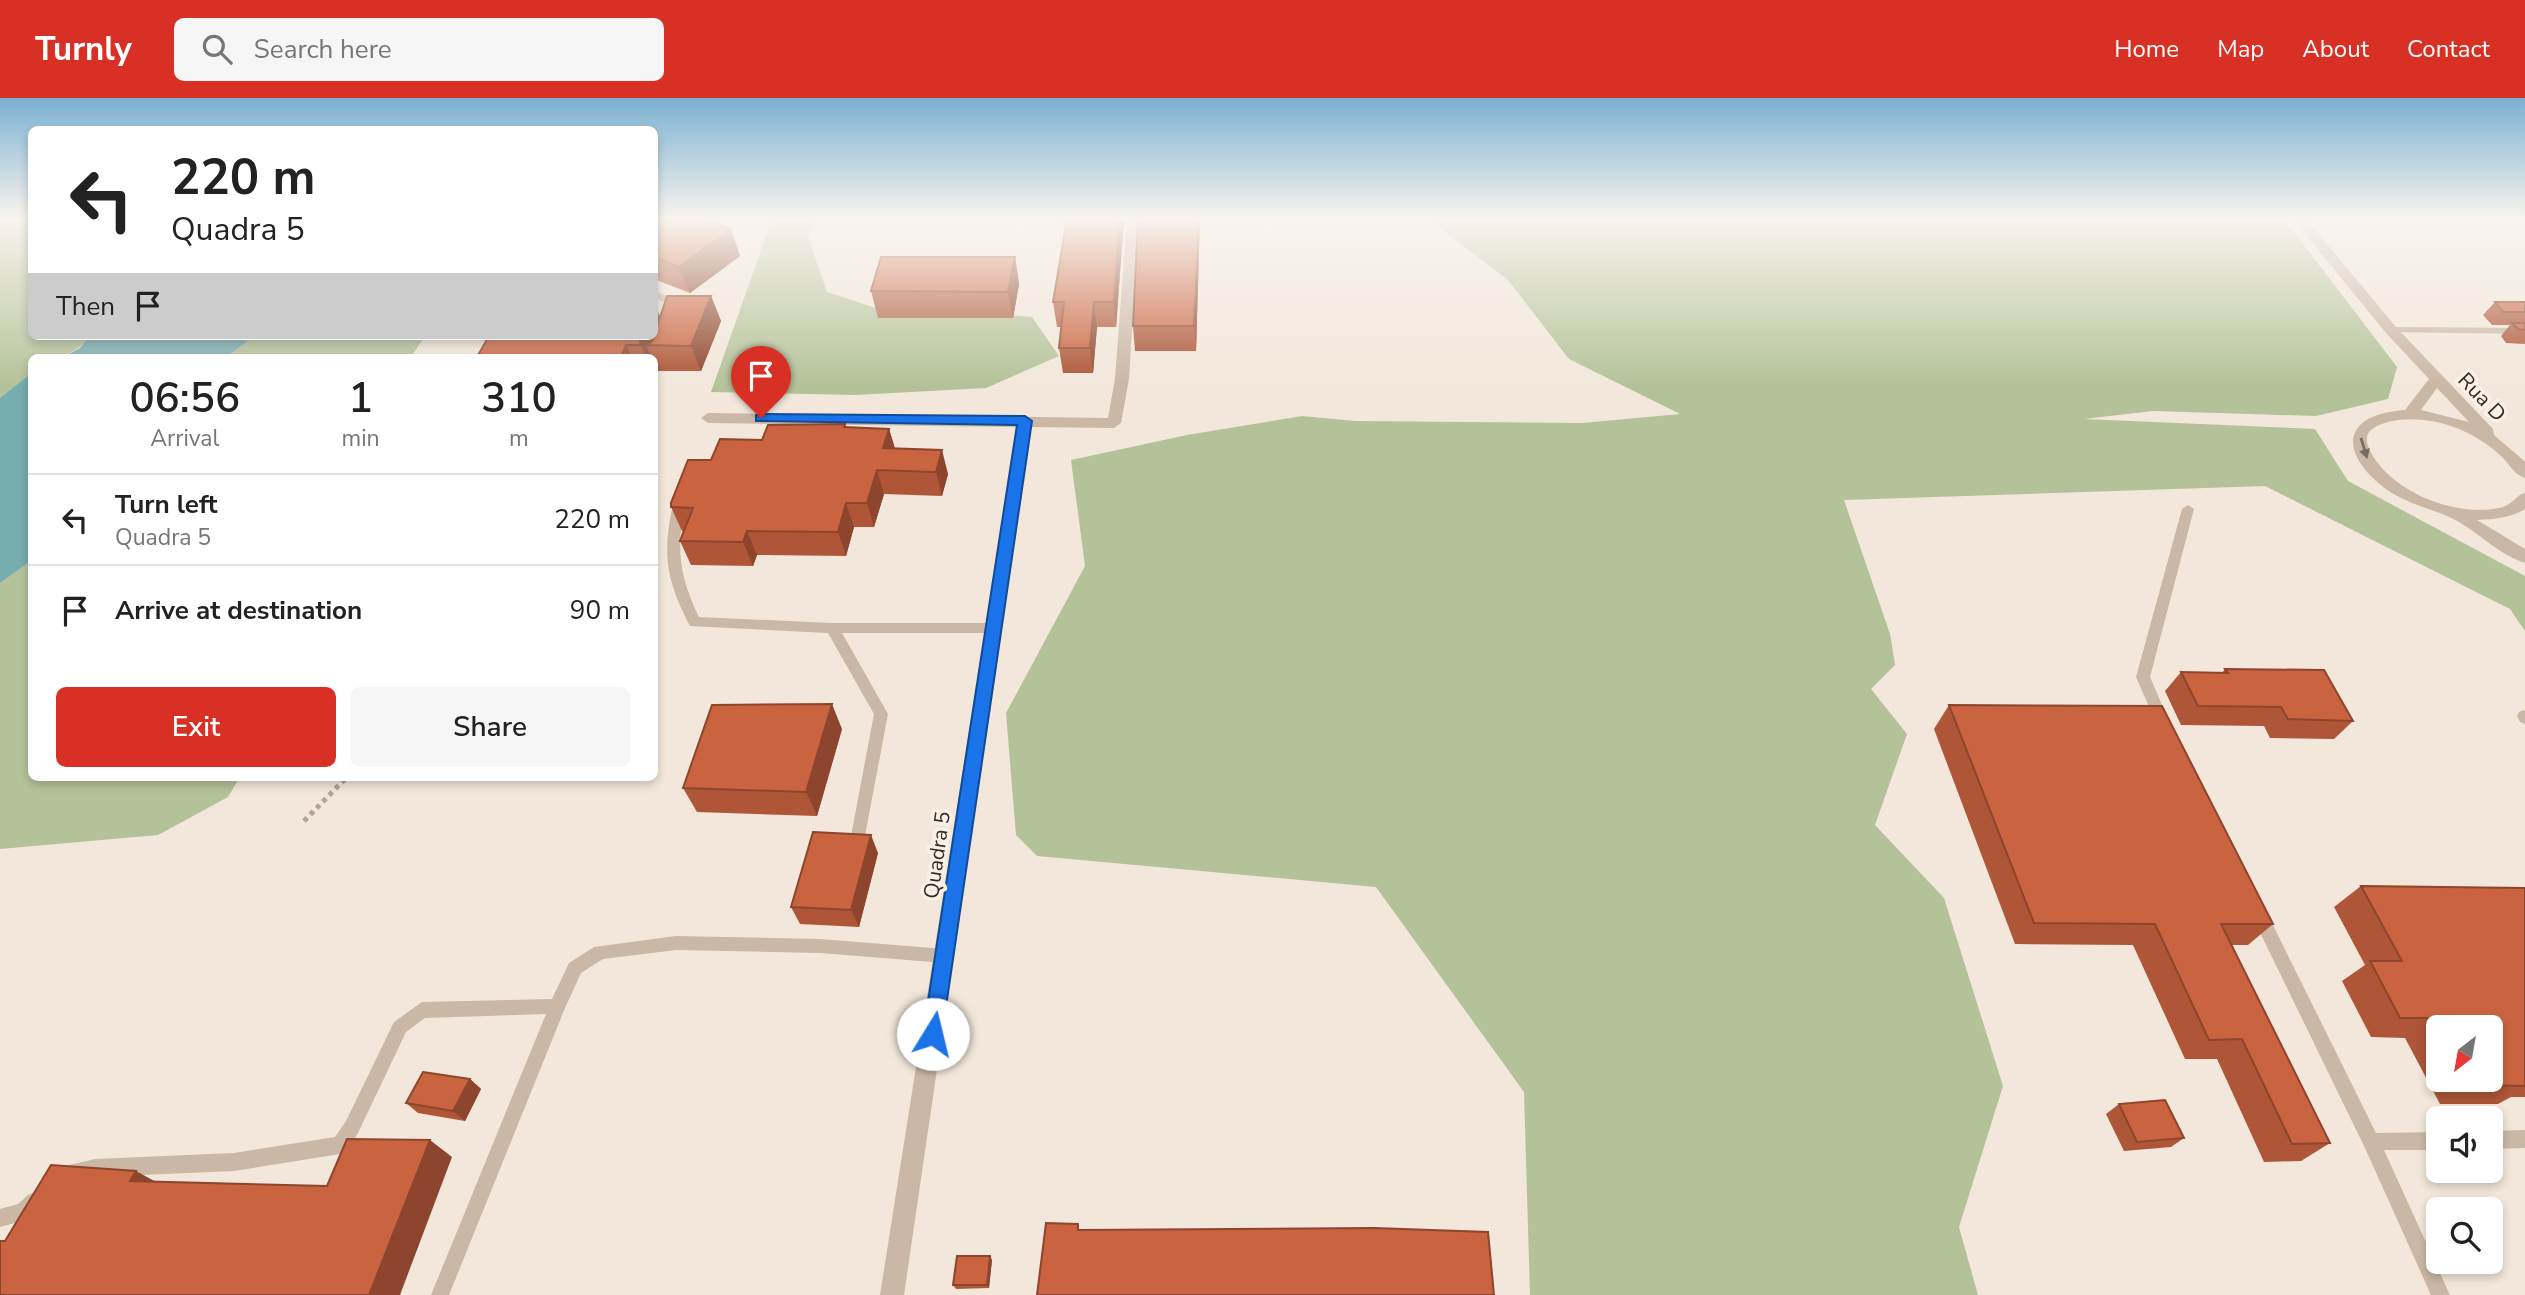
<!DOCTYPE html>
<html lang="en">
<head>
<meta charset="utf-8">
<style>
  body { margin:0; font-family:"Nunito Sans",sans-serif; background:#f6f6f6; color:#222; height:100vh; display:flex; flex-direction:column; font-size:26px; white-space:nowrap }
  * { box-sizing:border-box; margin:0 }
  p { font-size:23px; color:#767676 }
  .icon { flex:none; width:38px; height:38px; fill:none; stroke:currentColor; stroke-width:2; stroke-linecap:round; stroke-linejoin:round }
  .map { position:relative; flex:1; overflow:hidden }
  .drawer { position:absolute; left:28px; top:256px; width:630px; height:427px; display:flex; flex-direction:column; background:#fff; border-radius:10px; box-shadow:0 4px 10px #0003 }
  .drawer>* { flex:none }
  .banner { position:absolute; left:28px; top:28px; width:630px; height:214px; border-radius:10px; box-shadow:0 4px 10px #0003; background:#fff; color:#222; overflow:hidden }
  .needle { width:46px; rotate:211deg }
  .controls { position:absolute; left:2426px; top:917px; display:grid; gap:14px }
  .controls a { display:grid; place-items:center; width:77px; height:77px; border-radius:10px; background:#fff; box-shadow:0 4px 10px #0003; font-size:35px }
  .pin { position:absolute; display:grid; place-items:center; width:60px; height:60px; color:#fff; margin:-72px -30px; border-radius:50% 50% 50% 0; rotate:-45deg; box-shadow:0 0 7px #0007 }
  .pin .icon { rotate:45deg }
  .me { position:absolute; width:77px; margin:-38px; rotate:9deg; stroke-linejoin:round; filter:drop-shadow(0 0 5px #0008) }
  .turn { display:flex; align-items:center; gap:24px; height:147px; padding:0 28px; font-size:32px }
  .turn .icon { width:91px; height:91px; stroke-width:2.5 }
  .turn b { display:block; font-size:49px; line-height:60px }
  .then { display:flex; align-items:center; height:66px; padding:0 28px; background:#0003; gap:14px; font-size:26px }
  .eta { display:flex; justify-content:space-evenly; align-items:center; height:119px; text-align:center }
  .eta b { font-size:42px; font-weight:600; line-height:49px }
  .button { display:flex; gap:14px; margin-top:auto; padding:14px 28px }
  .button a { flex:1; height:80px; border-radius:10px; background:#d93025; color:#fff; font-size:28px; font-weight:600; line-height:80px; text-align:center }
  .button a+a { background:#f6f6f6; color:#222 }
  ul { padding:0; list-style:none }
  li { display:flex; align-items:center; gap:21px; height:91px; padding:0 28px; border-top:2px solid #e0e0e0 }
  li div { flex:1 }
  li b { display:block; font-size:26px }
  li em { font-style:normal }
  header { display:flex; align-items:center; gap:42px; box-sizing:border-box; height:98px; padding:0 35px; background:#d93025; color:#fff }
  header strong { font-size:33px }
  nav { display:flex; gap:38px; margin-inline-start:auto; font-size:24px }
  .search { width:490px; height:63px; background:#f6f6f6; display:flex; align-items:center; gap:18px; box-sizing:border-box; padding:0 24px; border-radius:10px; color:#767676; font-size:26px }
  .map>svg:first-child { display:block }
  .green { fill:#b4c299 }
  .water { fill:#78adb0 }
  .lines { fill:none; stroke-linecap:round; stroke-linejoin:round }
  .path { stroke:#b7a190; stroke-width:5; stroke-dasharray:4.5 4.5; stroke-linecap:butt }
  .lane { fill:#cbb7a5; fill-rule:evenodd }
  .street { fill:#cbb7a5; fill-rule:evenodd }
  .wall { fill:#ae5637; fill-rule:evenodd }
  .shaded-wall { fill:#8d462d }
  .building { fill:#ca6440; stroke:#8d462d; stroke-width:2 }
  .oneway { fill:#796b60 }
  .route { fill:#1a73e8; stroke:#114b97; stroke-width:2 }
  .labels { text-anchor:middle; stroke-width:7; stroke-linejoin:round; paint-order:stroke }
  .street-label { font-size:21px; fill:#362c27; stroke:#faf1e6 }
</style>
</head>
<body>
<header>
<strong>Turnly</strong>
<div class="search"><svg class="icon" aria-label="search" viewBox="0 0 24 24"><circle cx="10" cy="10" r="6"/><path d="M15 15l6 6"/></svg>Search here</div>
<nav><a>Home</a><a>Map</a><a>About</a><a>Contact</a></nav>
</header>
<div class="map">
<svg width="2525" height="1197" viewBox="0 0 2525 1197">
  <rect width="100%" height="100%" fill="#f2e7da"/>
  <!-- green -->
  <path class="green" d="M 0,121 L 31,121 L 32,238 L 89,238 C 74,260 56,259 32,259 L 31,275 L 0,300 Z
    M 772,121 L 818,121 L 808,138 L 827,194 L 885,213 L 945,211 L 1032,219 L 1059,258 L 986,290 L 856,297 L 711,294 Z
    M 1428,121 L 2284,121 L 2397,269 L 2388,301 L 2316,318 L 2153,313 L 2084,321 L 2315,331 L 2348,383 L 2525,478 L 2525,533 L 2510,511 L 2265,388 L 1844,402 L 1890,536 L 1895,567 L 1871,591 L 1907,636 L 1875,727 L 1944,800 L 2003,988 L 1959,1129 L 1978,1197 L 1530,1197 L 1524,994 L 1376,789 L 1037,758 L 1016,737 L 1006,615 L 1085,468 L 1071,362 L 1187,337 L 1302,318 L 1355,323 L 1582,325 L 1680,316 L 1569,261 L 1508,182 Z
    M 255,238 L 425,238 L 411,259 L 226,259 Z
    M 31,463 L 32,679 L 240,679 L 228,699 L 158,737 L 0,751 L 0,485 Z"/>
  <!-- water -->
  <path class="water" d="M 89,238 L 255,238 L 226,259 L 63,259 L 80,250 Z
    M 31,275 L 31,463 L 0,485 L 0,300 Z"/>
  <g class="lines">
    <!-- path -->
    <path class="path" d="M 304,723 L 347,679"/>
    <!-- lane -->
    <path class="lane" d="M 654,193 L 676,201 L 676,215 L 668,215 L 667,205 L 654,200 Z
      M 2391,229 L 2525,230 L 2525,236 L 2387,234 L 2387,230 Z
      M 680,398 L 686,402 C 676,449 678,475 699,519 L 832,525 L 993,525 L 1000,530 L 993,535 L 842,535 L 888,616 L 864,743 L 859,744 L 854,743 L 851,738 L 874,616 L 828,535 L 690,528 C 665,480 662,454 674,402 Z
      M 2188,407 L 2194,411 L 2150,579 L 2169,623 L 2167,627 L 2157,627 L 2136,579 L 2182,411 Z
      M 2524,612 L 2525,613 L 2525,626 L 2520,624 L 2517,618 L 2519,614 Z
      M 2259,809 L 2265,811 L 2376,1035 L 2438,1034 L 2438,1052 L 2384,1052 L 2450,1197 L 2431,1197 L 2365,1050 L 2251,816 L 2253,811 Z
      M 676,838 L 820,841 L 945,851 L 951,853 L 953,858 L 951,863 L 945,865 L 820,855 L 676,852 L 603,861 L 581,875 L 565,910 L 449,1197 L 431,1197 L 546,916 L 425,920 L 406,934 L 358,1035 L 346,1053 L 340,1056 L 234,1073 L 95,1079 L 75,1082 L 69,1079 L 66,1073 L 69,1067 L 95,1061 L 234,1055 L 335,1039 L 346,1023 L 394,924 L 422,904 L 552,901 L 569,865 L 594,849 Z
      M 2525,1032 L 2525,1050 L 2490,1051 L 2490,1033 Z
      M 34,1094 L 40,1097 L 43,1103 C 35,1122 18,1124 0,1129 L 0,1111 L 18,1106 L 28,1097 Z"/>
    <!-- street -->
    <path class="street" d="M 1127,121 L 1139,121 L 1129,281 L 1121,325 L 1114,330 L 1031,329 L 904,1197 L 880,1197 L 1017,329 L 708,325 L 701,320 L 708,315 L 1108,320 L 1115,281 Z
      M 2293,121 L 2306,121 L 2396,229 L 2493,331 L 2494,337 L 2522,361 L 2525,364 L 2525,380 C 2515,377 2509,366 2502,359 C 2475,333 2436,318 2398,322 C 2388,324 2376,326 2369,334 C 2363,343 2371,356 2377,364 C 2402,398 2461,420 2503,409 C 2513,406 2516,397 2525,395 L 2525,411 C 2511,420 2494,421 2477,422 L 2525,451 L 2525,465 C 2496,456 2474,429 2447,418 C 2428,410 2410,406 2392,395 C 2342,362 2334,317 2405,312 L 2429,281 L 2386,235 ZM 2437,290 L 2469,324 L 2421,312 Z"/>
  </g>
  <!-- wall -->
  <path class="wall" d="M 654,121 L 731,131 L 740,158 L 690,195 L 654,181 Z
    M 1059,121 L 1124,121 L 1116,229 L 1097,229 L 1093,275 L 1063,275 L 1059,250 L 1061,229 L 1057,229 L 1053,204 L 1067,125 L 1059,125 Z
    M 1138,121 L 1200,121 L 1196,253 L 1135,253 L 1133,228 Z
    M 1015,159 L 1019,186 L 1013,220 L 878,220 L 871,193 Z
    M 711,198 L 721,223 L 701,273 L 657,273 L 654,266 L 654,259 L 651,259 L 650,256 L 650,259 L 477,259 L 654,238 L 654,205 L 660,219 Z
    M 2495,204 L 2525,204 L 2525,246 L 2506,245 L 2501,238 L 2510,227 L 2492,227 L 2483,217 Z
    M 845,326 L 847,329 L 889,331 L 895,350 L 948,376 L 942,398 L 884,396 L 874,429 L 854,429 L 846,458 L 757,457 L 753,468 L 691,467 L 680,443 L 683,433 L 682,433 L 671,409 L 762,342 Z
    M 2225,571 L 2353,623 L 2334,641 L 2270,640 L 2264,628 L 2181,627 L 2165,593 L 2181,574 L 2222,575 Z
    M 1949,607 L 2273,826 L 2248,847 L 2231,847 L 2330,1045 L 2301,1063 L 2264,1064 L 2217,961 L 2185,961 L 2133,847 L 2015,846 L 1934,631 Z
    M 842,631 L 817,718 L 697,714 L 683,690 Z
    M 878,755 L 859,829 L 800,826 L 791,809 Z
    M 2361,788 L 2525,790 L 2525,999 L 2511,999 L 2498,1006 L 2440,1006 L 2405,940 L 2371,939 L 2342,883 L 2365,867 L 2334,809 ZM 2438,929 L 2490,929 L 2490,982 L 2438,982 Z
    M 470,981 L 481,991 L 465,1023 L 418,1015 L 406,1005 Z
    M 2119,1006 L 2184,1040 L 2171,1049 L 2124,1053 L 2106,1016 Z
    M 992,1162 L 989,1190 L 956,1191 L 953,1187 Z"/>
  <!-- shaded-wall -->
  <path class="shaded-wall" d="M 1120,121 L 1124,121 L 1116,229 L 1114,204 Z
    M 1199,121 L 1200,121 L 1196,253 L 1194,228 Z
    M 731,131 L 740,158 L 690,195 L 679,169 Z
    M 1015,159 L 1019,186 L 1013,220 L 1008,194 Z
    M 711,198 L 721,223 L 701,273 L 691,248 Z
    M 1094,204 L 1097,229 L 1093,275 L 1090,250 Z
    M 654,205 L 662,223 L 653,248 L 646,247 L 650,256 L 650,259 L 646,259 L 641,247 L 639,238 L 654,238 Z
    M 626,247 L 632,259 L 621,259 Z
    M 889,331 L 896,355 L 883,350 Z
    M 942,352 L 948,376 L 942,398 L 936,374 Z
    M 877,372 L 884,396 L 874,429 L 867,405 Z
    M 846,405 L 854,429 L 846,458 L 838,434 Z
    M 747,433 L 757,457 L 753,468 L 743,444 Z
    M 832,606 L 842,631 L 817,718 L 806,694 Z
    M 871,737 L 878,755 L 859,829 L 851,812 Z
    M 470,981 L 481,991 L 465,1023 L 453,1013 Z
    M 430,1042 L 452,1059 L 400,1197 L 369,1197 Z
    M 136,1073 L 167,1090 L 130,1083 Z
    M 990,1158 L 992,1162 L 989,1190 L 987,1187 Z"/>
  <!-- building -->
  <path class="building" d="M 654,121 L 704,121 L 731,131 L 679,169 L 654,159 Z
    M 1067,121 L 1120,121 L 1114,204 L 1094,204 L 1090,250 L 1059,250 L 1064,204 L 1053,204 Z
    M 1138,121 L 1199,121 L 1194,228 L 1133,228 Z
    M 881,159 L 1015,159 L 1008,194 L 871,193 Z
    M 667,198 L 711,198 L 691,248 L 646,247 L 652,243 L 654,238 Z
    M 2495,204 L 2525,204 L 2525,214 L 2503,214 Z
    M 2512,225 L 2525,225 L 2525,232 L 2518,231 Z
    M 489,238 L 639,238 L 641,247 L 626,247 L 621,259 L 477,259 Z
    M 845,326 L 844,329 L 889,331 L 883,350 L 942,352 L 936,374 L 877,372 L 867,405 L 846,405 L 838,434 L 747,433 L 743,444 L 680,443 L 693,410 L 671,409 L 671,405 L 688,362 L 711,362 L 720,341 L 762,342 L 768,327 Z
    M 2225,571 L 2324,572 L 2353,623 L 2288,621 L 2281,609 L 2198,608 L 2181,574 L 2228,575 Z
    M 832,606 L 806,694 L 683,690 L 712,607 Z
    M 1949,607 L 2162,608 L 2273,826 L 2221,826 L 2330,1045 L 2292,1046 L 2242,941 L 2209,942 L 2155,826 L 2034,825 Z
    M 813,734 L 871,737 L 851,812 L 791,809 Z
    M 2361,788 L 2525,790 L 2525,988 L 2473,987 L 2470,982 L 2490,982 L 2490,929 L 2441,929 L 2436,920 L 2400,920 L 2370,863 L 2402,863 Z
    M 423,974 L 470,981 L 453,1013 L 406,1005 Z
    M 2165,1002 L 2184,1040 L 2137,1044 L 2119,1006 Z
    M 347,1041 L 430,1042 L 369,1197 L 0,1197 L 0,1143 L 5,1143 L 51,1067 L 136,1073 L 130,1083 L 327,1088 Z
    M 1046,1125 L 1078,1126 L 1078,1132 L 1374,1130 L 1488,1134 L 1494,1197 L 1037,1197 Z
    M 957,1158 L 990,1158 L 987,1187 L 953,1187 Z"/>
  <!-- one-way arrows -->
  <defs><path id="oneway-solid" d="M-6-.8H1V-3.2L6.5 0L1 3.2V.8H-6Z" transform="scale(1.75)"/></defs>
  <use class="oneway" href="#oneway-solid" transform="translate(2364 350) rotate(73)"/>
  <!-- sky -->
  <linearGradient id="sky" x2="0" y2="1"><stop stop-color="#7bb1d2"/><stop offset="0.42" stop-color="#f9f4ee"/><stop offset="1" stop-color="#f9f4ee" stop-opacity="0"/></linearGradient>
  <rect width="2525" height="288" fill="url(#sky)"/>
  <!-- route -->
  <path class="route" d="M 761,316 L 1025,318 L 1032,323 L 942,936 L 939,942 L 933,945 L 926,942 L 923,936 L 1017,327 L 756,323 L 756,317 Z"/>
  <g class="labels">
    <!-- street labels -->
    <g class="street-label">
      <text transform="translate(2482 299) rotate(46)" y="7">Rua D</text>
      <text transform="translate(937 757) rotate(-82)" y="7">Quadra 5</text>
    </g>
  </g>
</svg>
<div class="controls">
<a><svg class="needle" viewBox="-14 -14 28 28"><path d="M0-13l5 13h-10z" fill="#e53935"/><path d="M0 13l5-13h-10z" fill="#767676"/></svg></a>
<a><svg class="icon" aria-label="sound" viewBox="0 0 24 24"><path d="M4 9h4l5-4v14l-5-4H4zM17 9q2 3 0 6"/></svg></a>
<a><svg class="icon" aria-label="search" viewBox="0 0 24 24"><circle cx="10" cy="10" r="6"/><path d="M15 15l6 6"/></svg></a>
</div>
<div class="pin" style="left:761px;top:320px;background:#d93025"><svg class="icon" aria-label="arrive" viewBox="0 0 24 24"><path d="M6 21V4h12l-3 4 3 4H6"/></svg></div>
<svg class="me" style="left:933px;top:936px" viewBox="-20 -20 40 40"><circle r="19" fill="#fff"/><path d="M0-13L10 11 0 6-10 11z" fill="#1a73e8"/></svg>
<div class="banner">
<div class="turn"><svg class="icon" aria-label="left" viewBox="0 0 24 24"><path d="M17 20v-9H6M10 6l-5 5 5 5"/></svg><div><b>220 m</b>Quadra 5</div></div>
<div class="then">Then<svg class="icon" aria-label="arrive" viewBox="0 0 24 24"><path d="M6 21V4h12l-3 4 3 4H6"/></svg></div>
</div>
<section class="drawer">
<div class="eta">
<div><b>06:56</b><p>Arrival</p></div>
<div><b>1</b><p>min</p></div>
<div><b>310</b><p>m</p></div>
</div>
<ul>
<li><svg class="icon" aria-label="left" viewBox="0 0 24 24"><path d="M17 20v-9H6M10 6l-5 5 5 5"/></svg><div><b>Turn left</b><p>Quadra 5</p></div><em>220 m</em></li>
<li><svg class="icon" aria-label="arrive" viewBox="0 0 24 24"><path d="M6 21V4h12l-3 4 3 4H6"/></svg><div><b>Arrive at destination</b></div><em>90 m</em></li>
</ul>
<div class="button"><a>Exit</a><a>Share</a></div>
</section>
</div>
</body>
</html>
